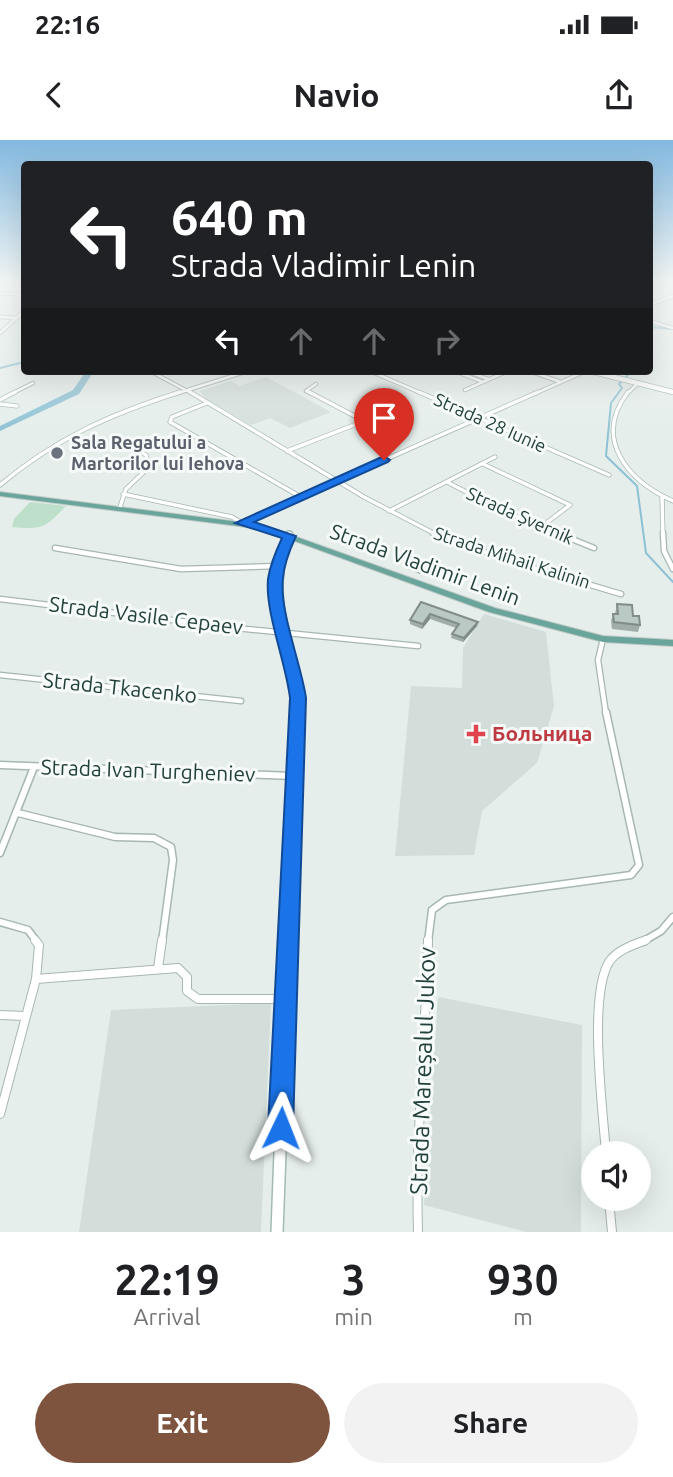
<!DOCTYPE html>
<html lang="en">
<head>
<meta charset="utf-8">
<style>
  body { margin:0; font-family:Ubuntu,sans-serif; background:#f2f2f2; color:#202124; height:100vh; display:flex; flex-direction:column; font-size:26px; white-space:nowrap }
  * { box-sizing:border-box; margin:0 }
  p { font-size:23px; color:#757577 }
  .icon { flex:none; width:38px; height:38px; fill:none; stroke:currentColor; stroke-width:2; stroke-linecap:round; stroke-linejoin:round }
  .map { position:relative; height:1092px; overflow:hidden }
  .side { display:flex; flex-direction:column; background:#fff; flex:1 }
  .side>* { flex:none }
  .guide { position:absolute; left:21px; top:21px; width:632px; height:214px; border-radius:7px; box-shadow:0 7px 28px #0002; background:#202124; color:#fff; overflow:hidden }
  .controls { position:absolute; left:581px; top:1001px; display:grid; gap:14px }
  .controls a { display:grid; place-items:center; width:70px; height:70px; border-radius:50%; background:#fff; box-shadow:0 7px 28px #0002; font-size:35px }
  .pin { position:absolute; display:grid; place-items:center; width:60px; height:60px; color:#fff; margin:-72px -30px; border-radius:50% 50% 50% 0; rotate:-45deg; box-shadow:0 0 7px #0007 }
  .pin .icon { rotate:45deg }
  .me { position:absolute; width:77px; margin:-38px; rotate:2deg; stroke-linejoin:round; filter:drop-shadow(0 0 5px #0008) }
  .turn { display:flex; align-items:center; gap:24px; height:147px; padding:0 35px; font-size:32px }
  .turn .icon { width:91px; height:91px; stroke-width:2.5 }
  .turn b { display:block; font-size:49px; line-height:60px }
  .lanes { display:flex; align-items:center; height:66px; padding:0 35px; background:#0003; justify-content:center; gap:35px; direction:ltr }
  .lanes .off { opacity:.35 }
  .eta { display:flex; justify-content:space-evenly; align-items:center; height:119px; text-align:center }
  .eta b { font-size:42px; font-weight:700; line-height:49px }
  .primary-button { display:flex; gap:14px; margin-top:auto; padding:14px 35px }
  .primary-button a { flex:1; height:80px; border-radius:42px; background:#7f543e; color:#fff; font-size:28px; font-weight:700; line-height:80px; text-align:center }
  .primary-button a+a { background:#f2f2f2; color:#202124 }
  .status { display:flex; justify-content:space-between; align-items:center; height:49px; padding:0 35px; background:#fff; direction:ltr }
  .status svg { height:19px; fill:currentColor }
  header { display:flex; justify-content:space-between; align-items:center; height:91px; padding:0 35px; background:#fff; font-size:32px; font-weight:700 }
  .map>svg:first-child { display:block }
  .built { fill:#d3deda }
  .green { fill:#bee0ca }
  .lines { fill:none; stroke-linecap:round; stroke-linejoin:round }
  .stream { stroke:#8dc1d4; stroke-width:2 }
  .river { fill:#8dc1d4; fill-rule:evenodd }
  .street-far4-casing { stroke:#a7b7b3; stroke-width:4.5 }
  .street-far3-casing { stroke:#a7b7b3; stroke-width:5 }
  .street-far2-casing { stroke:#a7b7b3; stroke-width:7 }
  .street-far1-casing { stroke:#a7b7b3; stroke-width:9 }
  .street-casing { stroke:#a7b7b3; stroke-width:10 }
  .secondary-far3-casing { stroke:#a3bab4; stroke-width:6 }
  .secondary-far2-casing { stroke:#a3bab4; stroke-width:10 }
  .secondary-far1-casing { stroke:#a3bab4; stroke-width:11 }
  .secondary-casing { stroke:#a3bab4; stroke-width:14 }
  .primary-casing { stroke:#c1cac8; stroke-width:2 }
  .street-far4 { stroke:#fff; stroke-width:2.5 }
  .street-far3 { stroke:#fff; stroke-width:3.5 }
  .street-far2 { stroke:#fff; stroke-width:4.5 }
  .street-far1 { stroke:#fff; stroke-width:6 }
  .street { stroke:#fff; stroke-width:8 }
  .secondary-far3 { stroke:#fff; stroke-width:4.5 }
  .secondary-far2 { stroke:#fff; stroke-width:7 }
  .secondary-far1 { stroke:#fff; stroke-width:9 }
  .secondary { stroke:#fff; stroke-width:11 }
  .primary { fill:#69a59b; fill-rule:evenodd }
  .wall { fill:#a0ada9 }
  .shaded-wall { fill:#828d89 }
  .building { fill:#bac9c4; stroke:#828d89; stroke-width:2 }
  .route { fill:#1a73e8; stroke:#114b97; stroke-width:2 }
  .worship-dot { fill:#6b7280; stroke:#f6faf9; stroke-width:2.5 }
  .health-dot { fill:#e0444e; stroke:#f6faf9; stroke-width:2.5 }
  .labels { text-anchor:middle; stroke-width:6; stroke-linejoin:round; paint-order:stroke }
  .far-street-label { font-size:18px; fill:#23413c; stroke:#f6faf9 }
  .far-worship-label { font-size:18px; font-weight:bold; fill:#5b616d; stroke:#f6faf9; text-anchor:start }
  .street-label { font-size:21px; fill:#23413c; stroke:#f6faf9 }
  .health-label { font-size:21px; font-weight:bold; fill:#be3a42; stroke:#f6faf9; text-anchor:start }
  .near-street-label { font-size:24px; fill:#23413c; stroke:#f6faf9 }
</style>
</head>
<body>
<div class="status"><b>22:16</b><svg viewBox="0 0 49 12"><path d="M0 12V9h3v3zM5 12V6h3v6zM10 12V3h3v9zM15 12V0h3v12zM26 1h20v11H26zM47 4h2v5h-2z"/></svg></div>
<header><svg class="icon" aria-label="back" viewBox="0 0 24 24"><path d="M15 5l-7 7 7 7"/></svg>Navio<svg class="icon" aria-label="share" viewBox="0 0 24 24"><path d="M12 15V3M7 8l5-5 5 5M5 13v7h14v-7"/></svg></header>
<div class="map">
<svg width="673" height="1092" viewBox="0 0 673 1092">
  <rect width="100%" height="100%" fill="#e5eeeb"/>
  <!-- built -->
  <path class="built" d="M 266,237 L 331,272 L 290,288 L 270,278 L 251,285 L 205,258 L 200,251 L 231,241 L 239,246 Z
    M 484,474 L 546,492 L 554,566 L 537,623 L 482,671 L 474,715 L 395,716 L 411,546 L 462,548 L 463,508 Z
    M 438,857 L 582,885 L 581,1092 L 526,1092 L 424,1065 Z
    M 271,863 L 261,1092 L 79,1092 L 111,870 Z"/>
  <!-- green -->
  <path class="green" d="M 30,362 L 66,366 C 45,388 42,390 12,387 L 14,379 Z"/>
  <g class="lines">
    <!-- stream -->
    <path class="stream" d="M 649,187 L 673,189
      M 0,228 L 24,222
      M 632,231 L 619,244 L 622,248 L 611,263 L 606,316 L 637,346 L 646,413 L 673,442"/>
    <!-- river -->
    <path class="river" d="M 86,231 L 94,231 L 79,254 L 0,291 L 0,286 L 73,250 Z"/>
    <defs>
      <path id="street-far4" d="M 649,145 L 670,143
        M 0,153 L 24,155
        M 649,165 L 673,156
        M 0,177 L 17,178
        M 649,181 L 673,188
        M 0,193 L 24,171
        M 150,231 L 193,254
        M 370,231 L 423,254
        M 454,231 L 483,242
        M 466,231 L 488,239
        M 529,231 L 561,242
        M 465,250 L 508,231
        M 11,254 L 33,243
        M 175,254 L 248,231
        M 312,254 L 306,251 L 316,244
        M 534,254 L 586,231
        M 627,254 L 638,243"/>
      <path id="street-far3" d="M 190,252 L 364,357 L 437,395
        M 309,252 L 364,281
        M 419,252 L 609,335
        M 628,252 C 592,299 628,341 673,361
        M 0,260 L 15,252
        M 207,263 L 172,277 L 170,282 L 301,357
        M 0,264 L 17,266
        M 287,311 L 385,273
        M 483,324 L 570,365 L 541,387
        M 447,342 L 503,371 L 561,395
        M 0,345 C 56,298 111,274 180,252
        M 123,354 L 232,377 L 242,383 L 538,252
        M 662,357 L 663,395
        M 120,367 L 126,349 L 149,327 L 146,315 L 137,309
        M 389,371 L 495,317"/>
      <path id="street-far2" d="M 433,393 L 506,420 L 621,454
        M 557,393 L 594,408
        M 663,393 L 664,411 L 673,429
        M 55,408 L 181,429 L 278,426
        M 0,459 L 246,489 L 418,506
        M 603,499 L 598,520 L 606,574
        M 0,535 L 241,561"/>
      <path id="street-far1" d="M 0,625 L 294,636
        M 18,673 L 115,697 L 154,698 L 171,707 L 173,720 L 162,802
        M 0,713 L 34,627
        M 0,782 L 28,790 L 37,802
        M 428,802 L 432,770 L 446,760 L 631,735 L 639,725 L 606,572
        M 642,802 L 661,791 L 673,777"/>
      <path id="street" d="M 158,828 L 162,800
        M 36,839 L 178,828 L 187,837 L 187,851 L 198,859 L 286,859
        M 0,875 L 25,876
        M 0,974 L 36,839 L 39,805 L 35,800
        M 606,1013 C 603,971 588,857 609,822 C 617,810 633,805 646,800
        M 609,1059 L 612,1092
        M 418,1092 C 415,995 426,897 428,800"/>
      <path id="secondary-far3" d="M 590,231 L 673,252"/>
      <path id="secondary-far2" d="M 289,395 C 261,469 300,505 297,574"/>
      <path id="secondary-far1" d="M 288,802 L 297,572"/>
      <path id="secondary" d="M 277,1092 L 288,800"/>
      <path id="primary" d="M 0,352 L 263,385 L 495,468 L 603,496 L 673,500 L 673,506 L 603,502 L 489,472 L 262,389 L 0,356 Z"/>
    </defs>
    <!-- street-far4 casing -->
    <use href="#street-far4" class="street-far4-casing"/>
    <!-- street-far3 casing -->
    <use href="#street-far3" class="street-far3-casing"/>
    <!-- street-far2 casing -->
    <use href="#street-far2" class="street-far2-casing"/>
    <!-- street-far1 casing -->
    <use href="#street-far1" class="street-far1-casing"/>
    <!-- street casing -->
    <use href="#street" class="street-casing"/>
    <!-- secondary-far3 casing -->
    <use href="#secondary-far3" class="secondary-far3-casing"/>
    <!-- secondary-far2 casing -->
    <use href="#secondary-far2" class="secondary-far2-casing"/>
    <!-- secondary-far1 casing -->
    <use href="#secondary-far1" class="secondary-far1-casing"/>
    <!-- secondary casing -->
    <use href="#secondary" class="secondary-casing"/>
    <!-- primary casing -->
    <use href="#primary" class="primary-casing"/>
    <!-- street-far4 -->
    <use href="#street-far4" class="street-far4"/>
    <!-- street-far3 -->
    <use href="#street-far3" class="street-far3"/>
    <!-- street-far2 -->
    <use href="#street-far2" class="street-far2"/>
    <!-- street-far1 -->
    <use href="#street-far1" class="street-far1"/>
    <!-- street -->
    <use href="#street" class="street"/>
    <!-- secondary-far3 -->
    <use href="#secondary-far3" class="secondary-far3"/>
    <!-- secondary-far2 -->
    <use href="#secondary-far2" class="secondary-far2"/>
    <!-- secondary-far1 -->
    <use href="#secondary-far1" class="secondary-far1"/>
    <!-- secondary -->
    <use href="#secondary" class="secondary"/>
    <!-- primary -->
    <use href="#primary" class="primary"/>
  </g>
  <!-- wall -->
  <path class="wall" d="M 406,424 L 427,427 L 420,434 L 405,428 Z
    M 421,462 L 478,482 L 477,486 L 463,502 L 451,498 L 452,494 L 456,488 L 430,479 L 422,489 L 410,484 L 410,480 Z
    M 617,464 L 633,476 L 640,485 L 638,492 L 612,489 L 611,481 L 613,474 L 615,474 Z"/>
  <!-- shaded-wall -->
  <path class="shaded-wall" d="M 427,423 L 427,427 L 420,434 L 420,429 Z
    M 430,474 L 430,479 L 422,489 L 423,484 Z
    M 478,482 L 477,486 L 463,502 L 464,498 Z"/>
  <!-- building -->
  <path class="building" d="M 413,417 L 427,423 L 420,429 L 406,424 Z
    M 421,462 L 478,482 L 464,498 L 452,494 L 459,484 L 430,474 L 423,484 L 410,480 Z
    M 617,464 L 632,465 L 633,476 L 639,476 L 640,485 L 614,482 L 613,474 L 618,474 Z"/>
  <!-- sky -->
  <linearGradient id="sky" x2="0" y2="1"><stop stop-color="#83b9e0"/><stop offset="0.48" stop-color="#f3f7f6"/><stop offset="1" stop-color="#f3f7f6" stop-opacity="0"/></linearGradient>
  <rect width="673" height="296" fill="url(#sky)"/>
  <!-- route -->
  <path class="route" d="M 384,316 L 390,320 L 388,322 L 254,382 L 296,396 C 290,409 284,423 283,438 C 279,471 301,523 306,558 L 293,988 L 289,997 L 281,1001 L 272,997 L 268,988 L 290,558 C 286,522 265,473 268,439 C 270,425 276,411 282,398 L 235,383 Z"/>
  <!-- markers -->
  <circle class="worship-dot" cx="57" cy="313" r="7"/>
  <path class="health-dot" d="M472.5 583.5h7v7h7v7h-7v7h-7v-7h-7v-7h7z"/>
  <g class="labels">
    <!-- far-street labels -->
    <g class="far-street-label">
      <text transform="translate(490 283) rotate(24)" y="6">Strada 28 Iunie</text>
      <text transform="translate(520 376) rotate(24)" y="6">Strada Șvernik</text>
      <text transform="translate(512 418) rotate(18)" y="6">Strada Mihail Kalinin</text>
    </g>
    <!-- far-worship labels -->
    <g class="far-worship-label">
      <text x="71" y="309">Sala Regatului a<tspan x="71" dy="21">Martorilor lui Iehova</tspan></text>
    </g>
    <!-- street labels -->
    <g class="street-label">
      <text transform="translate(425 425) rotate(20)" y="7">Strada Vladimir Lenin</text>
      <text transform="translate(146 476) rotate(7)" y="7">Strada Vasile Cepaev</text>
      <text transform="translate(120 548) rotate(6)" y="7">Strada Tkacenko</text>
      <text transform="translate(148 631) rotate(2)" y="7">Strada Ivan Turgheniev</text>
    </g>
    <!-- health labels -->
    <g class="health-label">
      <text x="492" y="601">Больница</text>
    </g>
    <!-- near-street labels -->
    <g class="near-street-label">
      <text transform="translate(423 931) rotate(-88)" y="8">Strada Mareșalul Jukov</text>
    </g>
  </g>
</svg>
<div class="controls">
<a><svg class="icon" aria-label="sound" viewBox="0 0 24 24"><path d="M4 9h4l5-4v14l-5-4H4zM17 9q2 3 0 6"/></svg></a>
</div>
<div class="pin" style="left:384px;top:320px;background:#d93025"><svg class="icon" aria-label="arrive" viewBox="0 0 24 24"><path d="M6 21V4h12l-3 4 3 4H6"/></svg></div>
<svg class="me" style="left:281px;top:988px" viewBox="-20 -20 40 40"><path d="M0-17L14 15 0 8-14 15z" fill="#1a73e8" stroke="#fff" stroke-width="4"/></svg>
<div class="guide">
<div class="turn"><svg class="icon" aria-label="left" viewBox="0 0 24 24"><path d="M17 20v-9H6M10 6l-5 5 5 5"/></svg><div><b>640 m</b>Strada Vladimir Lenin</div></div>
<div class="lanes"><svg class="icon" aria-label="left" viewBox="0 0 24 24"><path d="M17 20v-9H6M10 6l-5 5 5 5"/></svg><svg class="icon off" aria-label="ahead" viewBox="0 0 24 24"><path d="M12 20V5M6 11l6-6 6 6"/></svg><svg class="icon off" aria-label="ahead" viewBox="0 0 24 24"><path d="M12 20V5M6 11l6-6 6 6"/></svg><svg class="icon off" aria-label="right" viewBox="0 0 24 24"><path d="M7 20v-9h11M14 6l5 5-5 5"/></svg></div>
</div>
</div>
<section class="side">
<div class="eta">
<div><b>22:19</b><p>Arrival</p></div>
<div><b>3</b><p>min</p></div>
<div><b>930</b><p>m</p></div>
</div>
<div class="primary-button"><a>Exit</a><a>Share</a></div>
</section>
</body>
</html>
